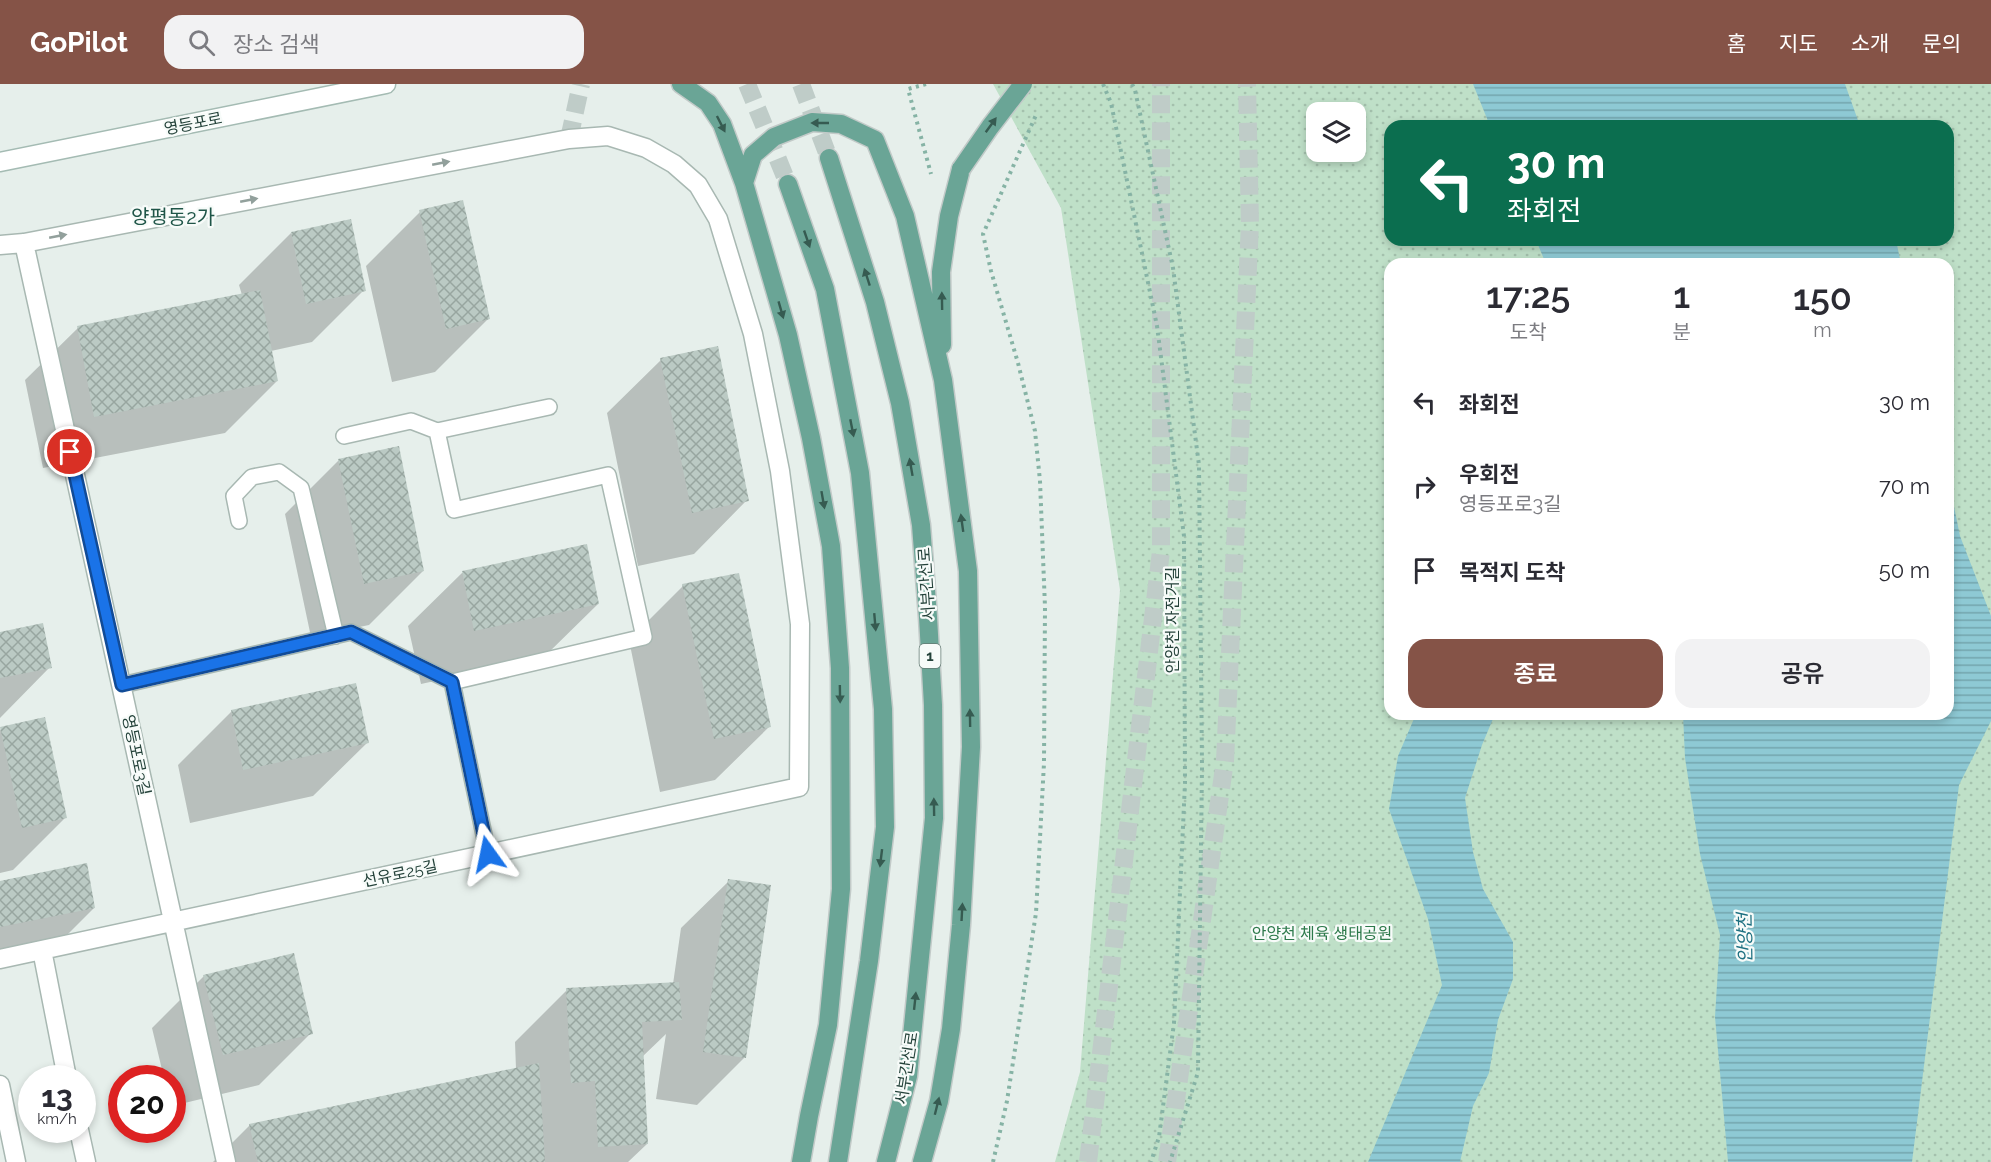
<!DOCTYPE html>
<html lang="ko">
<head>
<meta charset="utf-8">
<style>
  body { margin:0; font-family:Raleway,"Noto Sans KR",sans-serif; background:#f2f2f3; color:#2b2b33; height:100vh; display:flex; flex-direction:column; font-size:22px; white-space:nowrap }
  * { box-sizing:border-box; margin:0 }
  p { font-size:20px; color:#7c7c81 }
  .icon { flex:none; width:33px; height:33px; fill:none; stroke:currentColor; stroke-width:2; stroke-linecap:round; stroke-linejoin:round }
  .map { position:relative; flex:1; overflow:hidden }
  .panel { position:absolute; left:1384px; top:174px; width:570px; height:462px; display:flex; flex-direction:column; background:#fff; border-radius:18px; box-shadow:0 3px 9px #0003 }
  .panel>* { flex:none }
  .guide { position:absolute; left:1384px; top:36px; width:570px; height:126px; border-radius:18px; box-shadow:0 3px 9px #0003; background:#0b6e4f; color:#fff; overflow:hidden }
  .fabs { position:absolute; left:1306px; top:18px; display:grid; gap:12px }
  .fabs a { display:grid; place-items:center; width:60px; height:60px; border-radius:12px; background:#fff; box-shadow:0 3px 9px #0003; font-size:30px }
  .speed { position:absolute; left:18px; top:981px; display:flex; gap:12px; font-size:30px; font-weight:700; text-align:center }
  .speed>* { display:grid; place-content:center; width:78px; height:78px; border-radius:50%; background:#fff; box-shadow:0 3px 9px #0003; line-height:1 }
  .speed small { font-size:15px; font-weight:400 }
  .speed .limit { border:9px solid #d22; background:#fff; color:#111 }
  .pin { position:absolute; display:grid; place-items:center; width:51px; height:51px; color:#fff; margin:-26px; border:3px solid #fff; border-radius:50%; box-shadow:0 2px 6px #0007 }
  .me { position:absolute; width:66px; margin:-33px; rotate:348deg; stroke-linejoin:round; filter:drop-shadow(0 0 4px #0008) }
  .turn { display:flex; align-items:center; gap:21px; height:126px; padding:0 24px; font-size:27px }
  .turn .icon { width:78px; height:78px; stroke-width:2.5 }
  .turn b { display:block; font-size:42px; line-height:51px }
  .eta { display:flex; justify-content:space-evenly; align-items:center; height:102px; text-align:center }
  .eta b { font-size:36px; font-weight:600; line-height:42px }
  .primary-button { display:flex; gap:12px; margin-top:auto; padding:12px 24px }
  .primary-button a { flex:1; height:69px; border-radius:18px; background:#855347; color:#fff; font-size:24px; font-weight:600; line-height:69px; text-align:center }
  .primary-button a+a { background:#f2f2f3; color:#2b2b33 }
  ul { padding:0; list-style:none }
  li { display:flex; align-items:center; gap:18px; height:84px; padding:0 24px }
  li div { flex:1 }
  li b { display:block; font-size:22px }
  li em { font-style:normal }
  header { display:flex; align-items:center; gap:36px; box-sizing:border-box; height:84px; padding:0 30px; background:#855347; color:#fff }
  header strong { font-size:28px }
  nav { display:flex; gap:33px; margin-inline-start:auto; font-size:21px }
  .search { width:420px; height:54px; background:#f2f2f3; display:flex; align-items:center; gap:15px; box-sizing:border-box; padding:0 21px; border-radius:18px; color:#7c7c81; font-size:22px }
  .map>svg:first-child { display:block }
  .park { fill:url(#park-dots); fill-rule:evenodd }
  .water { fill:url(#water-rules) }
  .shadow { fill:#0003 }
  .building { fill:url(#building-cross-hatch) }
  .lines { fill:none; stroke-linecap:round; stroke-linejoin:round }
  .street-tunnel { stroke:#bfccc8; stroke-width:18; stroke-dasharray:18 9; stroke-linecap:butt }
  .primary-tunnel { stroke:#bfccc8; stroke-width:18; stroke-dasharray:18 9; stroke-linecap:butt }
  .highway-tunnel { stroke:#bfccc8; stroke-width:18; stroke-dasharray:18 9; stroke-linecap:butt }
  .lane-casing { stroke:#a8b8b2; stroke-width:18 }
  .street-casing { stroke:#a8b8b2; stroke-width:21 }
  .secondary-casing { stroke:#a4bbb3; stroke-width:21 }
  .primary-casing { stroke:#c2cac8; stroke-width:21 }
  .path { stroke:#86b3a5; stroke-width:4; stroke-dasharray:3 4.5; stroke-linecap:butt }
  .lane { stroke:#fff; stroke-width:15 }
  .street { stroke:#fff; stroke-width:18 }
  .secondary { stroke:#fff; stroke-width:18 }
  .primary { stroke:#6aa596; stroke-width:18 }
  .primary-bridge-casing { stroke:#c2cac8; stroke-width:21; stroke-linecap:butt }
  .primary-bridge { stroke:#6aa596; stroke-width:18 }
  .oneway { fill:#365b51 }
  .oneway2 { fill:#92a09c }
  .route-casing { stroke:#114b97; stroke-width:15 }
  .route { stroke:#1a73e8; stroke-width:10 }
  .labels { text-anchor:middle; stroke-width:4.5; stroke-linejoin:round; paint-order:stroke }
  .shield { fill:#f7fbf9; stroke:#637a73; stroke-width:1.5 }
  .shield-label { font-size:15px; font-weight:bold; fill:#24423a }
  .street-label { font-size:16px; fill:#24423a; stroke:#f7fbf9 }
  .park-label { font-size:16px; fill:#2d7a4b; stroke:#f7fbf9 }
  .water-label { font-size:18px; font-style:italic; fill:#1c6f80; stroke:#f7fbf9 }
  .quarter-label { font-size:20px; fill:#1f5548; stroke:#f7fbf9 }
</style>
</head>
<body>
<header>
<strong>GoPilot</strong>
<div class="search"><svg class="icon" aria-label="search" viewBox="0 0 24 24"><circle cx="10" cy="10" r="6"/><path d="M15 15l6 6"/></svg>장소 검색</div>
<nav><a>홈</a><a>지도</a><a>소개</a><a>문의</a></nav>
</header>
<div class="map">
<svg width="1991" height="1078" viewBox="0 0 1991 1078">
  <defs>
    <pattern id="park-dots" width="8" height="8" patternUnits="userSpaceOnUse" patternTransform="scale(1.5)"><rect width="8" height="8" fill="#bfe0c8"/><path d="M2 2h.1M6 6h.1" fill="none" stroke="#a4c1ad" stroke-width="1.8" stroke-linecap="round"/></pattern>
    <pattern id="water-rules" width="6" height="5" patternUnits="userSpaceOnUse" patternTransform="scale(1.5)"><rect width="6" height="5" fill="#8ec9d4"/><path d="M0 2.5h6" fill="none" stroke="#74a5ad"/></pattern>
    <pattern id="building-cross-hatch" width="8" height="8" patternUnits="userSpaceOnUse" patternTransform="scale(1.5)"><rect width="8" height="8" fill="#bbcac4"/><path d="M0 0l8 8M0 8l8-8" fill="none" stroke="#98a6a0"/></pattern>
  </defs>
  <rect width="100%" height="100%" fill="#e6efeb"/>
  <!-- park -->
  <path class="park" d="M 993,0 L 1991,0 L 1991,1078 L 1055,1078 L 1080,988 L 1120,506 L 1061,124 ZM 1317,28 L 1356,28 L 1356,68 L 1317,68 ZM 1390,42 L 1948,42 L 1948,156 L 1390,156 ZM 1390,180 L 1948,180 L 1948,630 L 1390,630 Z"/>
  <!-- water -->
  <path class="water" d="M 1473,0 L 1845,0 L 1860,42 L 1490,42 Z
    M 1536,156 L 1896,156 L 1901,180 L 1546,180 Z
    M 1949,398 L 1960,452 L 1991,532 L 1991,637 L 1959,701 L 1912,1078 L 1728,1078 L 1715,933 L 1720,851 L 1700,770 L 1685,674 L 1683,630 L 1948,630 Z
    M 1416,630 L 1495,630 L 1482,661 L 1465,714 L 1473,768 L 1483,805 L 1513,858 L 1513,895 L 1498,936 L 1489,989 L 1473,1022 L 1460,1078 L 1368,1078 L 1442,901 L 1428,835 L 1389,725 L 1398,672 Z"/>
  <!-- shadow -->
  <path class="shadow" d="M 420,128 L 489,234 L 435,288 L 392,298 L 366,182 Z
    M 291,149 L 364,206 L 312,258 L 271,267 L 277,297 L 225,349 L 43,384 L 25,296 L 78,244 L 242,211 L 239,201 Z
    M 661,276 L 747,416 L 694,470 L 638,482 L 607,329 Z
    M 339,376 L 423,487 L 369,541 L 311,553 L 285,430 Z
    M 586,462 L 598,520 L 544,573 L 421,600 L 408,542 L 462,489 Z
    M 683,502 L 769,643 L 715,696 L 660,708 L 629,556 Z
    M 0,549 L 50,583 L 0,634 Z
    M 231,628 L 367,659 L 313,712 L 190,739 L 178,681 Z
    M 0,645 L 65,734 L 13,786 L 0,789 Z
    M 729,797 L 744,974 L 697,1021 L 656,1015 L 666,950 L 642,973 L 647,1060 L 628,1078 L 213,1078 L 250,1041 L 516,985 L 515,958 L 567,906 L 673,900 L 681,844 Z
    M 0,798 L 94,824 L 42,876 L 0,884 Z
    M 204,892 L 311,949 L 259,1001 L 172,1022 L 172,994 L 164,994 L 152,944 Z"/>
  <!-- building -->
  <path class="building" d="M 463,116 L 490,235 L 446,245 L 419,126 Z
    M 351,135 L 366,207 L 306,220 L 291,148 Z
    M 260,206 L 278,297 L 94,333 L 77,242 Z
    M 718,262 L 749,417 L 692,429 L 660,274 Z
    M 399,362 L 424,487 L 364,500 L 338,375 Z
    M 587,460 L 599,520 L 474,547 L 462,487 Z
    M 739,489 L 771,643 L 714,655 L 682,500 Z
    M 43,539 L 52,584 L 0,594 L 0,548 Z
    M 356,599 L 369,659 L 243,686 L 231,626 Z
    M 45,633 L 67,734 L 22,744 L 0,643 Z
    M 87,779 L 95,824 L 0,843 L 0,797 Z
    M 728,795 L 771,801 L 746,974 L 703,968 Z
    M 294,869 L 313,950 L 223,971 L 203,891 Z
    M 679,898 L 682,936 L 642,938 L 648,1060 L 598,1063 L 595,997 L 571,999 L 566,904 Z
    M 539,979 L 545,1078 L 258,1078 L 249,1040 Z"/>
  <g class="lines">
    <!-- street-tunnel -->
    <path class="street-tunnel" d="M 569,55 L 581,0"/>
    <!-- primary-tunnel -->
    <path class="primary-tunnel" d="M 747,0 L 788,100
      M 801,0 L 829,74"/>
    <!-- highway-tunnel -->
    <path class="highway-tunnel" d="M 1088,1078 L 1161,467 L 1161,0
      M 1167,1078 L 1225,677 L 1250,140 L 1247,0"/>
    <defs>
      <path id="lane" d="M 437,347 L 454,426 L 608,391 L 644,553 L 452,598
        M 344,352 L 411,337 L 437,347 L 549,323
        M 239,437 L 234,412 L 252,393 L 279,388 L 301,404 L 336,552
        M 122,601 L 351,548 L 452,598 L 488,770"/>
      <path id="street" d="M 24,159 L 226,1078
        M 0,161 L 24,159 L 569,55 L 608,52 L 646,64 L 674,80 L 698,101 L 718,135 L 753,250 L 780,387 L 800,540 L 799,703 L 0,875
        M 42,866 L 67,994
        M 0,1001 L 16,1078
        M 79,1046 L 86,1078"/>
      <path id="secondary" d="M 0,78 L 386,0"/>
      <path id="primary" d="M 681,0 L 708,19 L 722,40 L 744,99 L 788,251 L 811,354 L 831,462 L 840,584 L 841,805 L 828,941 L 809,1032 L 801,1078
        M 829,74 L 875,218 L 900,319 L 921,441 L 928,533 L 933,621 L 934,734 L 908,992 L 886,1078
        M 744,99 L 753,71 L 774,53 L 812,38 L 841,40 L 875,56 L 905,132 L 943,296 L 968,487 L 971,663 L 961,841 L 951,945 L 939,1017 L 922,1078
        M 788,100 L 825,205 L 860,389 L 883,625 L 885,743 L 869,877 L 838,1078
        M 942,261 L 941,188 L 949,132 L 961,85"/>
    </defs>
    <!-- lane casing -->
    <use href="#lane" class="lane-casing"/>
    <!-- street casing -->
    <use href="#street" class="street-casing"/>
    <!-- secondary casing -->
    <use href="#secondary" class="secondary-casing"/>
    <!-- primary casing -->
    <use href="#primary" class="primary-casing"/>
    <!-- path -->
    <path class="path" d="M 926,0 L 908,5 L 931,90
      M 1103,0 L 1111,19 L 1157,242 L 1184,452 L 1185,699 L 1174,939 L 1159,1053 L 1151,1078
      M 1132,0 L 1135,6 L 1173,184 L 1199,381 L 1202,683 L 1198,988 L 1170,1078
      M 993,1078 L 1007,1017 L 1036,829 L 1044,679 L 1045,523 L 1040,397 L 1035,347 L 1018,279 L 991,187 L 983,150 L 1036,31"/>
    <!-- lane -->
    <use href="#lane" class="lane"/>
    <!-- street -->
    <use href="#street" class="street"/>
    <!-- secondary -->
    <use href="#secondary" class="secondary"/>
    <!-- primary -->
    <use href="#primary" class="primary"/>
    <defs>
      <path id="primary-bridge" d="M 961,85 L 990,43 L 1023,0"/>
    </defs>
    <!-- primary-bridge casing -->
    <use href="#primary-bridge" class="primary-bridge-casing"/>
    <!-- primary-bridge -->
    <use href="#primary-bridge" class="primary-bridge"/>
  </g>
  <!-- one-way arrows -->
  <defs><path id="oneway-solid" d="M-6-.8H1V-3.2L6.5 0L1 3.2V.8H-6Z" transform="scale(1.5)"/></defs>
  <g class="oneway">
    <use href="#oneway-solid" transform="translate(820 39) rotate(-180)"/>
    <use href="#oneway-solid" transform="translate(721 40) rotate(63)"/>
    <use href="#oneway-solid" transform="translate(991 41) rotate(-54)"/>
    <use href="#oneway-solid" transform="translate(807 155) rotate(71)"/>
    <use href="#oneway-solid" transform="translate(867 193) rotate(-108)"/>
    <use href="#oneway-solid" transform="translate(942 217) rotate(-91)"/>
    <use href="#oneway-solid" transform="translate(781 226) rotate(74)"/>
    <use href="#oneway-solid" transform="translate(852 344) rotate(79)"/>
    <use href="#oneway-solid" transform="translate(911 383) rotate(-100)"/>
    <use href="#oneway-solid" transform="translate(823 416) rotate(80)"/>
    <use href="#oneway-solid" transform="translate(962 439) rotate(-98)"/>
    <use href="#oneway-solid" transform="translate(875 538) rotate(85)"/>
    <use href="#oneway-solid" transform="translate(840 610) rotate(89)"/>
    <use href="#oneway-solid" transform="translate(970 634) rotate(-91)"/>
    <use href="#oneway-solid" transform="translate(934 723) rotate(-91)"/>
    <use href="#oneway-solid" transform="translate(881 774) rotate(97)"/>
    <use href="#oneway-solid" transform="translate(962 828) rotate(-87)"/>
    <use href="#oneway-solid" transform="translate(915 917) rotate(-84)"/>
    <use href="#oneway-solid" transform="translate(937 1022) rotate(-76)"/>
  </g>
  <g class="oneway2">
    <use href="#oneway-solid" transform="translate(441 79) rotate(-11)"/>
    <use href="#oneway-solid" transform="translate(249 116) rotate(-11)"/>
    <use href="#oneway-solid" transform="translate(58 152) rotate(-11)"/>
  </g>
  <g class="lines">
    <defs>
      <path id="route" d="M 70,368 L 122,601 L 351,548 L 452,598 L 488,770"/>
    </defs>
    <!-- route casing -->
    <use href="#route" class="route-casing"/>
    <!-- route -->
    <use href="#route" class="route"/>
  </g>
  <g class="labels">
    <!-- shield labels -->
    <rect class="shield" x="919.5" y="560" width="21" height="24" rx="4.5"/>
    <g class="shield-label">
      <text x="930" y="577">1</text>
    </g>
    <!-- street labels -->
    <g class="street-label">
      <text transform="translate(193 39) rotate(-11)" y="6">영등포로</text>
      <text transform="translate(926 500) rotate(-94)" y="6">서부간선로</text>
      <text transform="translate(1172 536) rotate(-90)" y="6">안양천 자전거길</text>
      <text transform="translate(137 671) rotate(78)" y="6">영등포로3길</text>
      <text transform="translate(400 789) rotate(-12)" y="6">선유로25길</text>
      <text transform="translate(906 984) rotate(-81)" y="6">서부간선로</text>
    </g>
    <!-- park labels -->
    <g class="park-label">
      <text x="1322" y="855">안양천 체육 생태공원</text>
    </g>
    <!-- water labels -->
    <g class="water-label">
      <text transform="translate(1745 854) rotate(-91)" y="6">안양천</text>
    </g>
    <!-- quarter labels -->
    <g class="quarter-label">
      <text x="173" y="140">양평동2가</text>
    </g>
  </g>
</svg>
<div class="fabs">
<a><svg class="icon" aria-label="layers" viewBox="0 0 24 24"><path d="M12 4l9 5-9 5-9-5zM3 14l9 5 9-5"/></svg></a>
</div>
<div class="speed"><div>13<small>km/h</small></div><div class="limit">20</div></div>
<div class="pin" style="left:70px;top:368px;background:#d93025"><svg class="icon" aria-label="arrive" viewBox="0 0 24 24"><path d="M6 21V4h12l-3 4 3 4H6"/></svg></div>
<svg class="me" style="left:488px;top:770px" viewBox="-20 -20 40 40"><path d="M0-17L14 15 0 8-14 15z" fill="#1a73e8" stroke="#fff" stroke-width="4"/></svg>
<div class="guide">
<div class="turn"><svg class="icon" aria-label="left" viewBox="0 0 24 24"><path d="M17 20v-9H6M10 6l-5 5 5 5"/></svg><div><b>30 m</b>좌회전</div></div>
</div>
<section class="panel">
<div class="eta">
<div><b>17:25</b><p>도착</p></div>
<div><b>1</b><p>분</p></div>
<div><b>150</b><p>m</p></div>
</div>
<ul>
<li><svg class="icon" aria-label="left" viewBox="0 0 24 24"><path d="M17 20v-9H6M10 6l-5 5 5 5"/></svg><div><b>좌회전</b></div><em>30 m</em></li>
<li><svg class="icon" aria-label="right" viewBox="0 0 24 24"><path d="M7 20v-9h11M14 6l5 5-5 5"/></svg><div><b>우회전</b><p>영등포로3길</p></div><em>70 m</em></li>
<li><svg class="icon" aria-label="arrive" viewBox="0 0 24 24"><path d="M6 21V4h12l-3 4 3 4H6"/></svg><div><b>목적지 도착</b></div><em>50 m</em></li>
</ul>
<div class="primary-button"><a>종료</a><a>공유</a></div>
</section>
</div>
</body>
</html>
